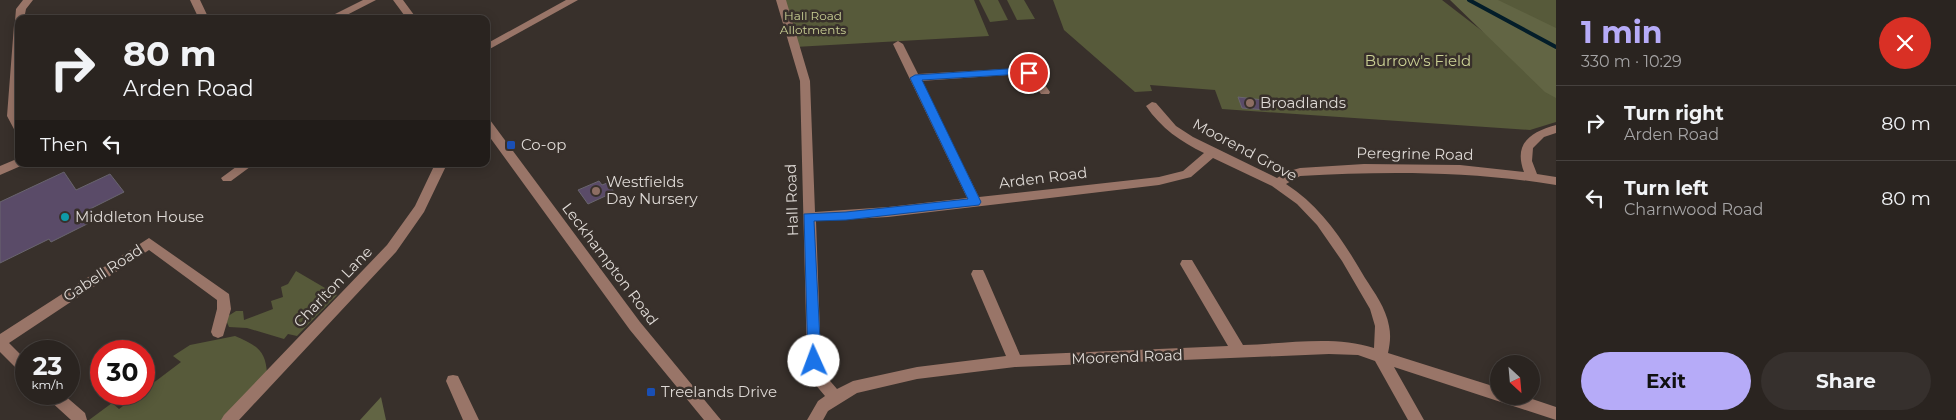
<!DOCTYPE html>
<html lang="en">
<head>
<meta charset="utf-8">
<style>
  body { margin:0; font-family:Montserrat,sans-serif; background:#36302d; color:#f1f3f6; height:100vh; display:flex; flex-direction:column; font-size:19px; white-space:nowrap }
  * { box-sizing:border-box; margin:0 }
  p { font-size:16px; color:#a5a4a5 }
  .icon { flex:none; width:28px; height:28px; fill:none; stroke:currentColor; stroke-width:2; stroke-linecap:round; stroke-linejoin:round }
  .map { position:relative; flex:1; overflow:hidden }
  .sheet { display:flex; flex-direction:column; background:#2a2420; width:400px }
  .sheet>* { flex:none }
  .banner { position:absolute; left:15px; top:15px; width:475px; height:152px; border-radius:10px; box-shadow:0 2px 12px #0003,0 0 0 1px #46413e; background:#2a2420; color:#f1f3f6; overflow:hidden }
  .needle { width:32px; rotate:154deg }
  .controls { position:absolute; left:1490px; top:355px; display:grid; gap:10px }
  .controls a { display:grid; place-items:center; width:50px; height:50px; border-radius:50%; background:#2a2420; box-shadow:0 2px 12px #0003,0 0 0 1px #46413e; font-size:25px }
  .speed { position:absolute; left:15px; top:340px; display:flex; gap:10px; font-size:25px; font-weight:700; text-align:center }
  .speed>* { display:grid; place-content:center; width:65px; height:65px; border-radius:50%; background:#2a2420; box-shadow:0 2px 12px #0003,0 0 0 1px #46413e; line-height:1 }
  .speed small { font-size:12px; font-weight:400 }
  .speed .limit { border:8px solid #d22; background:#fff; color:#111 }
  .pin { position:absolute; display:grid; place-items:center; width:42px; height:42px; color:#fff; margin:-21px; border:2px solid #fff; border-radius:50%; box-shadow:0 1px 5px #0007 }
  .me { position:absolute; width:55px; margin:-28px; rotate:358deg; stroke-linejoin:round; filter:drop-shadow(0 0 4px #0008) }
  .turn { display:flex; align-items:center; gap:18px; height:105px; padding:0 25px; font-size:22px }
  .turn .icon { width:65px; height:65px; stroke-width:2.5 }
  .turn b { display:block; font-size:35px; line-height:42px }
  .then { display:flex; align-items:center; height:48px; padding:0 25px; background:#0003; gap:10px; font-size:19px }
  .round { display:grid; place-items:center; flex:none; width:52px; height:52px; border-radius:26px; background:#36302d }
  .head { display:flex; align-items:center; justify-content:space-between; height:85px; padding:0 25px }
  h1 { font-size:30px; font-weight:700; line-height:38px; color:#b6abf8 }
  .primary-button { display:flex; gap:10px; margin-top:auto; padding:10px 25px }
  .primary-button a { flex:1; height:58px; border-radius:30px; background:#b6abf8; color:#111; font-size:20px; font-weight:700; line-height:58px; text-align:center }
  .primary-button a+a { background:#36302d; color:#f1f3f6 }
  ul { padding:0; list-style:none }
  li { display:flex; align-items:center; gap:15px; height:75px; padding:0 25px; border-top:1px solid #46413e }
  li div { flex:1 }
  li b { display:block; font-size:19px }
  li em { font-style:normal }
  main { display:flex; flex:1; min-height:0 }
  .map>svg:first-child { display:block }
  .green { fill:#575a3a }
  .forest { fill:#626544 }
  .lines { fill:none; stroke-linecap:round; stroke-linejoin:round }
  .stream { stroke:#031d29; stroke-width:4 }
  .building { fill:#5a4b68; stroke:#69656e }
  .minor { fill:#997568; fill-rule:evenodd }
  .route { fill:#1a73e8; stroke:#114b97 }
  .education-dot { fill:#8d6e63; stroke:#38302b; stroke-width:2 }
  .transit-dot { fill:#1a4fb4; stroke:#38302b; stroke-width:2 }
  .culture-dot { fill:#0f9aa8; stroke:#38302b; stroke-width:2 }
  .labels { text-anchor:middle; stroke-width:5; stroke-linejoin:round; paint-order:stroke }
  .far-park-label { font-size:12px; fill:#cbd195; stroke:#38302b }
  .park-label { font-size:15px; fill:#cbd195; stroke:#38302b }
  .poi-label { font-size:15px; fill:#ded9d5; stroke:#38302b; text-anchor:start }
  .street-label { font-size:15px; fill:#ded9d5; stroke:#38302b }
</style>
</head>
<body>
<main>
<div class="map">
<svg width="1556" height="420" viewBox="0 0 1556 420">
  <rect width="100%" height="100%" fill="#38302b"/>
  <!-- green -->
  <path class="green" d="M 781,0 L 974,0 L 989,36 L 795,47 Z
    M 979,0 L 998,0 L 1008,20 L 990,22 Z
    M 1007,0 L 1024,0 L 1035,19 L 1017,20 Z
    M 1053,0 L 1442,0 L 1556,88 L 1556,122 L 1530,130 L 1222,109 L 1215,90 L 1150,85 L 1152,91 L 1135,92 L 1064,30 Z
    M 1451,0 L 1556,0 L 1556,79 Z
    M 296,271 L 337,295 L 297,336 L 288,334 L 284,339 L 247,328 L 229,327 L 225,318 L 236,311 L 243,311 L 244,320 L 273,309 L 271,301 L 283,297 L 281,287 L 288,284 Z
    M 235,336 C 256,345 266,350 267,374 L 224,420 L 89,420 L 112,403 L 119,409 L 139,394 L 144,394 L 144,390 L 181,362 L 173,356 L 190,345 Z"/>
  <!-- forest -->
  <path class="forest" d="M 1450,0 L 1498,0 L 1556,28 L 1556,98 L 1545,92 Z
    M 381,397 L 386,420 L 360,420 Z"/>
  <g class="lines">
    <!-- stream -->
    <path class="stream" d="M 1469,0 L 1556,47"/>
  </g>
  <!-- building -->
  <path class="building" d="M 1238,97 L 1263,100 L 1266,110 L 1242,108 Z
    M 64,172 L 76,190 L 110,174 L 124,192 L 90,209 L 97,219 L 51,242 L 49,239 L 0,263 L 0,202 Z
    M 599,181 L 602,185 L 607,183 L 614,192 L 588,204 L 578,190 Z"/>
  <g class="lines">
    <!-- minor -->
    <path class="minor" d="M 23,0 L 33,0 L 26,9 L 24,19 L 19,19 L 19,22 L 15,21 L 16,9 Z
      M 190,0 L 200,0 L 209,19 L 199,19 Z
      M 363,0 L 376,0 L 339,19 L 325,19 Z
      M 393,0 L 403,0 L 417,19 L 407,19 Z
      M 566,0 L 578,0 L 486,51 L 486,44 Z
      M 776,0 L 786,0 L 810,81 L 815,212 L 888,207 L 967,198 L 893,44 L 898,41 L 903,44 L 918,74 L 1022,68 L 1036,72 L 1050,92 L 1049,94 L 1041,94 L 1028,76 L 1022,74 L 921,81 L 979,197 L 1159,177 L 1183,171 L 1204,153 C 1181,142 1161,128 1146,106 L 1152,102 L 1156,103 L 1176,126 L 1193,137 L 1277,178 L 1286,172 L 1300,168 L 1364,164 L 1460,165 L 1524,172 C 1513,143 1531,132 1556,125 L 1556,133 L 1544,137 L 1533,148 L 1532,161 L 1537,174 L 1556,177 L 1556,185 C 1471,171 1386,171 1300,176 L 1286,184 C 1322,207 1344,242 1365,278 C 1374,292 1386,308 1389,326 C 1391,335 1390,344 1388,353 L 1499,388 L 1499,396 L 1523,396 L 1556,407 L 1556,420 L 1394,367 L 1424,420 L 1408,420 L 1375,361 L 1358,355 L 1329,354 L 1015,367 L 917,379 L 857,393 L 828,411 L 823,420 L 807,420 L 818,401 L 825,396 L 814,383 L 807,361 L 800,81 ZM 1213,158 L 1272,186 L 1297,204 L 1317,225 L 1342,261 L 1370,309 L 1375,326 L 1374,348 C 1334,335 1285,344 1243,345 L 1192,260 L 1182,260 L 1180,264 L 1228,346 L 1020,355 L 985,274 L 983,270 L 973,270 L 971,274 L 1006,356 L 917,367 L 853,381 L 837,389 L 825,375 L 821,361 L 816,221 L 888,217 L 1159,185 L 1191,177 Z
      M 19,22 L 19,132 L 15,131 L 7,116 L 14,25 Z
      M 486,119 L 490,120 L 640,322 L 721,420 L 704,420 L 630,330 L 486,132 Z
      M 19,158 L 19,164 L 23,165 L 0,175 L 0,166 Z
      M 240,164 L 254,164 L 231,181 L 223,181 L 221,178 Z
      M 435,164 L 447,164 L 424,212 L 396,252 L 239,420 L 221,420 L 224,415 L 387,245 L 415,206 Z
      M 149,238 L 229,294 L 231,309 L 223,336 L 218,338 L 213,336 L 211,332 L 217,309 L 217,300 L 149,250 L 9,343 L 26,360 L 26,375 L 21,373 L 0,352 L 0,334 Z
      M 453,375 L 458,376 L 479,420 L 463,420 L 446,381 L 448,376 Z
      M 46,394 L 63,394 L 85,413 L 87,420 L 71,420 L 48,399 Z"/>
  </g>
  <!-- route -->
  <path class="route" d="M 1022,68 L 1034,73 L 1029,76 L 1022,74 L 922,80 L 981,202 L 979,205 L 846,220 L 814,221 L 821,361 L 819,365 L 810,365 L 808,361 L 804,214 L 846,212 L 968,199 L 910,78 L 915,75 Z"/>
  <!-- markers -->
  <g class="education-dot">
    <circle cx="1250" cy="103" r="5"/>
    <circle cx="596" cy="191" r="5"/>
  </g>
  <g class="transit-dot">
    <rect x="506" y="140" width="10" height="10" rx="2.5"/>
    <rect x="646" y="387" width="10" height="10" rx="2.5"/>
  </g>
  <circle class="culture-dot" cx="65" cy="217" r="5"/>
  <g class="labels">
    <!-- far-park labels -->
    <g class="far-park-label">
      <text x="813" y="20">Hall Road<tspan x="813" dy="14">Allotments</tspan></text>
    </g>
    <!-- park labels -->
    <g class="park-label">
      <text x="1418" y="66">Burrow's Field</text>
    </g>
    <!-- poi labels -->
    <g class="poi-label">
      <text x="1260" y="108">Broadlands</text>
      <text x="521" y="150">Co-op</text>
      <text x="606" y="187">Westfields<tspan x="606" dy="17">Day Nursery</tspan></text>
      <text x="75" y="222">Middleton House</text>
      <text x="661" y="397">Treelands Drive</text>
    </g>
    <!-- street labels -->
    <g class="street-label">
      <text transform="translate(1245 150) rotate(28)" y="5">Moorend Grove</text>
      <text transform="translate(1415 154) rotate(1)" y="5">Peregrine Road</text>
      <text transform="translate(1043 178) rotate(-7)" y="5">Arden Road</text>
      <text transform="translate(792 200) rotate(-92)" y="5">Hall Road</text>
      <text transform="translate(610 264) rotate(53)" y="5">Leckhampton Road</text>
      <text transform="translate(103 273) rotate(-33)" y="5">Gabell Road</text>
      <text transform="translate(333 287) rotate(-46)" y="5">Charlton Lane</text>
      <text transform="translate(1127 357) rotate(-2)" y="5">Moorend Road</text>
    </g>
  </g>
</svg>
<div class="controls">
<a><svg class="needle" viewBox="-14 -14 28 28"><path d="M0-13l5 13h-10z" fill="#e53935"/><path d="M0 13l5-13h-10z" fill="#a5a4a5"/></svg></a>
</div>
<div class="speed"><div>23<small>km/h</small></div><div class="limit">30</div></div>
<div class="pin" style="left:1029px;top:73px;background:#d93025"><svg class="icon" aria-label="arrive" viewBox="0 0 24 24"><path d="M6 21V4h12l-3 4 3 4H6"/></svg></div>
<svg class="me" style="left:814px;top:361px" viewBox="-20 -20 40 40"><circle r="19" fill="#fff"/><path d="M0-13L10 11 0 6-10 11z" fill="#1a73e8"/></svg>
<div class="banner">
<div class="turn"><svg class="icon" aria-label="right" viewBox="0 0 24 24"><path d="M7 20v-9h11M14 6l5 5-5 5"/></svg><div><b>80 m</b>Arden Road</div></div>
<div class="then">Then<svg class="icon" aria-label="left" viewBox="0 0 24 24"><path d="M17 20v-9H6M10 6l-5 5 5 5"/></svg></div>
</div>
</div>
<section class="sheet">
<div class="head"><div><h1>1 min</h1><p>330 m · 10:29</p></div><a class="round" style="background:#d93025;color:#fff"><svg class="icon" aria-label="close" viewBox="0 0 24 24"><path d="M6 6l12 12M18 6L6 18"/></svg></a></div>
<ul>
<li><svg class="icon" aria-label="right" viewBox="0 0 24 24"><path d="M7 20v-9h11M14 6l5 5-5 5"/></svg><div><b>Turn right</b><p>Arden Road</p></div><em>80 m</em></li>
<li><svg class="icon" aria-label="left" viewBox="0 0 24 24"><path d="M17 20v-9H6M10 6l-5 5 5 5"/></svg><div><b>Turn left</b><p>Charnwood Road</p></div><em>80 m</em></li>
</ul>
<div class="primary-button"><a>Exit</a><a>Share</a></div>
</section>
</main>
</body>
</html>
